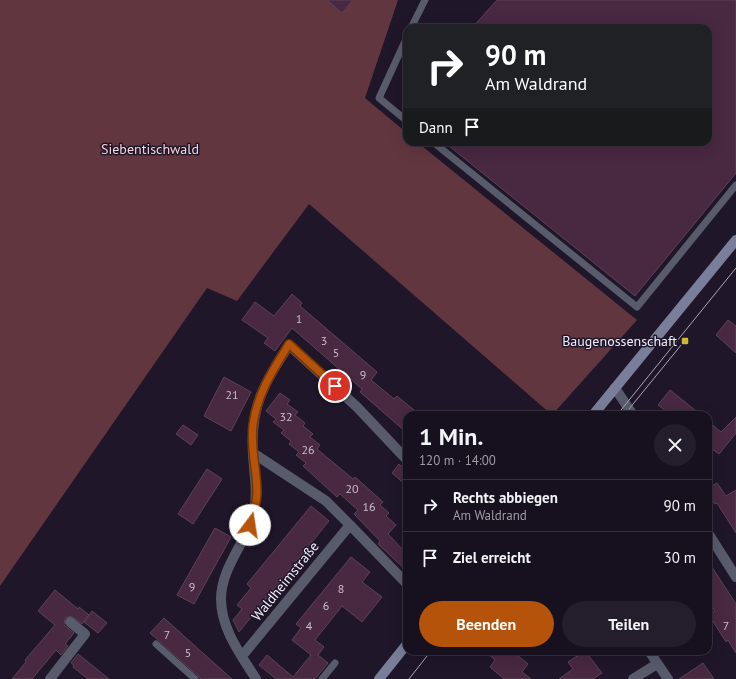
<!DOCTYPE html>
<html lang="de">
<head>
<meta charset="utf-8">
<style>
  body { margin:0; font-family:"PT Sans",sans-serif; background:#241e2c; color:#f1f3f6; height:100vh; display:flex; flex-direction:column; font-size:15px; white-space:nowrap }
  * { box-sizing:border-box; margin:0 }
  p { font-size:13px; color:#9e9da4 }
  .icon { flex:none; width:22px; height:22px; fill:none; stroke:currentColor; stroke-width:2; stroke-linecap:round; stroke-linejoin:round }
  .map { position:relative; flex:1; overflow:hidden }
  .details { position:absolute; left:403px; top:411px; width:309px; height:244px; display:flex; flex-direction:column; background:#17101f; border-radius:12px; box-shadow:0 4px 16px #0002,0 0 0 1px #36303d }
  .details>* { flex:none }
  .hud { position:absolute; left:403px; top:24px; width:309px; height:122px; border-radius:12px; box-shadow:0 4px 16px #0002,0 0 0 1px #36303d; background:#202124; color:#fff; overflow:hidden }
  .pin { position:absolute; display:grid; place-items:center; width:34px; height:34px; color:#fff; margin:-17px; border:2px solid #fff; border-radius:50%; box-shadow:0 1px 4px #0007 }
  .me { position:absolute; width:44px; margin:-22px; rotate:14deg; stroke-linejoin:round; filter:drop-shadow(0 0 3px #0008) }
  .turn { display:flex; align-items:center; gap:14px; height:84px; padding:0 16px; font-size:18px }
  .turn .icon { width:52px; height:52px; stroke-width:2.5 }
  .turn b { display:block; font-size:28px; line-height:34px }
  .then { display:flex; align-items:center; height:38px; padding:0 16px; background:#0003; gap:8px; font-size:15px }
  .round { display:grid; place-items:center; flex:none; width:42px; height:42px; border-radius:21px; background:#241e2c }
  .summary { display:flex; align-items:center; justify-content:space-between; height:68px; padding:0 16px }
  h1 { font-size:24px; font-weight:700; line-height:30px }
  .cta { display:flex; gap:8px; margin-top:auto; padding:8px 16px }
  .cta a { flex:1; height:46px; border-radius:24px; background:#b45309; color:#fff; font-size:16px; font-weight:700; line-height:46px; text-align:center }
  .cta a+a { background:#241e2c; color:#f1f3f6 }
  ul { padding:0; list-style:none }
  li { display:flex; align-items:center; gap:12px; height:52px; padding:0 16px; border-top:1px solid #36303d }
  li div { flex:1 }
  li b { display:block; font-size:15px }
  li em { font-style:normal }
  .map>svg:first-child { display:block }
  .forest { fill:#61363f }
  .building { fill:#492842; stroke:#5a4454 }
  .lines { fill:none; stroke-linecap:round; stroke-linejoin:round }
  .lane { stroke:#575b6c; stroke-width:7 }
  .street { stroke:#575b6c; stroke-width:10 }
  .secondary { stroke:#797f9b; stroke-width:10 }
  .tram { stroke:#ada6b5; stroke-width:1 }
  .route-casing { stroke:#753606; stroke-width:10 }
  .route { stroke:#b45309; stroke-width:7 }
  .poi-dot { fill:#d0b736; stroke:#1f1629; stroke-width:1.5 }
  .labels { text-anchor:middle; stroke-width:3; stroke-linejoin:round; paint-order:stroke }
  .number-label { font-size:12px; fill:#c8bccd }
  .park-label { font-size:14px; fill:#f7d6dc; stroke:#1f1629 }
  .poi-label { font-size:14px; fill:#f3edfb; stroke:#1f1629; text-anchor:end }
  .street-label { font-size:14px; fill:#f3edfb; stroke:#1f1629 }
</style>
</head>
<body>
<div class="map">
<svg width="736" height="679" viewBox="0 0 736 679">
  <rect width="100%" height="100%" fill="#1f1629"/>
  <!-- forest -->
  <path class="forest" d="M 0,0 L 398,0 L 365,98 L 407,133 L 407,142 L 417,142 L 637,320 L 552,415 L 309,204 L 237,301 L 207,288 L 0,586 Z"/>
  <!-- building -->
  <path class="building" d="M 327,0 L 353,0 L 342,13 Z
    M 497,0 L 736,0 L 736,173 L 635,296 L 444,142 L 708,142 L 708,28 L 472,28 Z
    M 292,294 L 302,303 L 300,306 L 377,372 L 371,380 L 394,399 L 397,396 L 420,415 L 407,415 L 407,433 L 360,392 L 362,389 L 292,328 L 275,351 L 264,343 L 268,338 L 242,320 L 255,302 L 274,316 Z
    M 728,320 L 736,326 L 736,353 L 716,335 Z
    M 224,377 L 251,392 L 231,431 L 204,416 Z
    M 670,390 L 701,415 L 671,415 L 658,405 Z
    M 280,393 L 290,400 L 287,404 L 298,412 L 295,415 L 305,423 L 303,426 L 313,434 L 310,437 L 320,445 L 317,449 L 353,479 L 355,477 L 383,502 L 380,505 L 389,513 L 386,516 L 396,525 L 388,534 L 407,554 L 407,571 L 378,544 L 380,541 L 354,514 L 358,510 L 340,494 L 337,497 L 303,466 L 306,463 L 296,455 L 299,452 L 289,444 L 291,441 L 281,433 L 284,430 L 273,422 L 276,419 L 266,411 Z
    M 736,417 L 736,433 L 719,454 L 708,446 L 708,421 L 721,432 Z
    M 183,425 L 198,435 L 191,445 L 176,434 Z
    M 399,464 L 407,471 L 407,486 L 392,473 Z
    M 207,469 L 222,479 L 193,524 L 178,514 Z
    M 717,483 L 726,496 L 736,490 L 736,533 L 717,503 L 715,504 L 708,494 L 708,488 Z
    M 311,506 L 329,521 L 239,632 L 233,620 L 242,609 L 237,605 L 251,588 L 247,584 Z
    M 215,528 L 231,537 L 194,604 L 177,595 Z
    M 351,557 L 370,572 L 362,582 L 382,597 L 362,622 L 342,606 L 315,640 L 324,647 L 318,655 L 328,663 L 315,679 L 276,679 L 259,665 L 267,655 L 293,677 L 311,655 L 292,640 L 301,628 L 296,624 Z
    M 708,561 L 736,604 L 736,653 L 728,640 L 726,642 L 709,615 L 715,611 L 708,601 Z
    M 55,590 L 78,609 L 79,607 L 89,615 L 82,624 L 71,616 L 65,618 L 64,625 L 74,633 L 65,644 L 68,646 L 61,655 L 56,650 L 32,679 L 12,679 L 26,662 L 25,660 L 55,625 L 38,611 Z
    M 92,611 L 107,623 L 98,633 L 84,622 Z
    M 164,618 L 205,655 L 232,679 L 201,679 L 157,639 L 150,633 Z
    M 485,651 L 512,651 L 528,664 L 522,672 L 531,679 L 504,679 L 490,667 L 495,660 Z
    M 585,651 L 602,673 L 593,679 L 559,679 L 573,669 L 568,662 Z
    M 78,654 L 109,679 L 88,679 L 73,667 L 74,665 L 71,663 Z
    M 703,663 L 714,679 L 679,679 Z"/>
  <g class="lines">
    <!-- lane -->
    <path class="lane" d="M 411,28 L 425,0
      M 407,37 L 379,98 L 407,121
      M 433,142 L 637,307 L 736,185
      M 156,644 L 195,679
      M 322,679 L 335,663"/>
    <!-- street -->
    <path class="street" d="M 615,388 L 633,415
      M 350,525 L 407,584
      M 708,533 L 736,577
      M 649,651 L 668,679
      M 242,656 L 350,525 L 326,501 L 253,453
      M 50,679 L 85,634 L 70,622
      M 256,679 C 241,655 221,629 221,599 C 221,567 247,542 254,512 C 258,492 254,474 253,454 C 250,406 264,384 289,345 L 357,407 L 407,460
      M 633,679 L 657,664"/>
    <!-- secondary -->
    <path class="secondary" d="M 593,415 L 736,240
      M 379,679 L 407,644"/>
    <!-- tram -->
    <path class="tram" d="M 629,409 L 682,344
      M 617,415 L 736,268
      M 409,679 L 431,651"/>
  </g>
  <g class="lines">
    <defs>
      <path id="route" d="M 250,525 C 253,515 257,503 257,492 C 257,470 250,447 253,425 C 257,394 273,370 289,344 L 335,386"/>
    </defs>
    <!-- route casing -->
    <use href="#route" class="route-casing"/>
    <!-- route -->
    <use href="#route" class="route"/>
  </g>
  <!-- markers -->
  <rect class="poi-dot" x="681" y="337" width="8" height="8" rx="2"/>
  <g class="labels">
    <!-- number labels -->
    <g class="number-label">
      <text x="299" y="323">1</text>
      <text x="324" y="345">3</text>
      <text x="336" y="357">5</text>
      <text x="363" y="379">9</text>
      <text x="232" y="399">21</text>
      <text x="286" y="421">32</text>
      <text x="308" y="454">26</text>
      <text x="352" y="493">20</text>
      <text x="369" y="511">16</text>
      <text x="192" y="591">9</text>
      <text x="341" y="593">8</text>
      <text x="326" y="610">6</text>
      <text x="309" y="630">4</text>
      <text x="726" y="630">7</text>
      <text x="167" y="639">7</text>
      <text x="188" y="657">5</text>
    </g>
    <!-- park labels -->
    <g class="park-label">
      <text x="150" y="154">Siebentischwald</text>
    </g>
    <!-- poi labels -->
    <g class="poi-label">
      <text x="677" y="346">Baugenossenschaft</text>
    </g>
    <!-- street labels -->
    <g class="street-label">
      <text transform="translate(285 581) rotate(-51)" y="5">Waldheimstraße</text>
    </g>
  </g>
</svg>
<div class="pin" style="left:335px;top:386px;background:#d93025"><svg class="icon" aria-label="arrive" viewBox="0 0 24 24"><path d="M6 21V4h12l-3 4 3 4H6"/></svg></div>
<svg class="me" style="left:250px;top:525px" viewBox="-20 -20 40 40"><circle r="19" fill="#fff"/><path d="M0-13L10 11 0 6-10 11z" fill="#b45309"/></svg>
<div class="hud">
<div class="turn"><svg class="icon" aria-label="right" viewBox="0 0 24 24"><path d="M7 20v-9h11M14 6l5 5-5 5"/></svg><div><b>90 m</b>Am Waldrand</div></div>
<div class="then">Dann<svg class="icon" aria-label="arrive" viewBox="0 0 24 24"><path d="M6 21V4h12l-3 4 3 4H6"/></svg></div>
</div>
<section class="details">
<div class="summary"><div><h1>1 Min.</h1><p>120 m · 14:00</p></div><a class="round"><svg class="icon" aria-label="close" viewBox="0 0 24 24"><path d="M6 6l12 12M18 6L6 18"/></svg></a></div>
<ul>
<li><svg class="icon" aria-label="right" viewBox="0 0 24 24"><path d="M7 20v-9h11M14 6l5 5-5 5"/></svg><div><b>Rechts abbiegen</b><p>Am Waldrand</p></div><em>90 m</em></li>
<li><svg class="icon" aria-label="arrive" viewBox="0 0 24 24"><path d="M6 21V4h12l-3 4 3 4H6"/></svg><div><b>Ziel erreicht</b></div><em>30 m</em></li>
</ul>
<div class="cta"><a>Beenden</a><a>Teilen</a></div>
</section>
</div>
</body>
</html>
